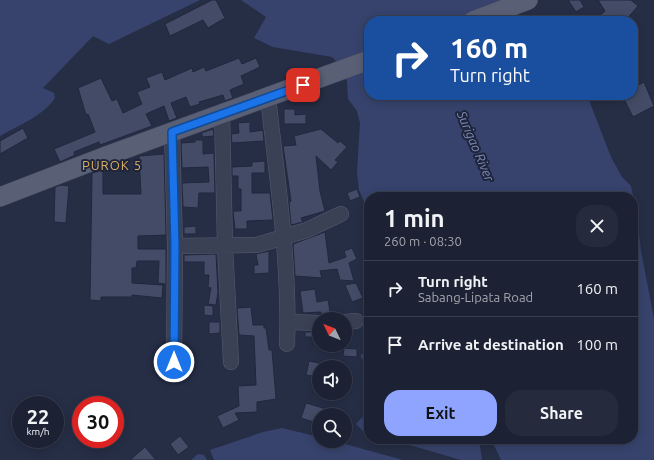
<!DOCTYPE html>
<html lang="en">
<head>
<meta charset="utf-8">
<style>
  body { margin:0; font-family:Ubuntu,sans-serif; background:#252a3c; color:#f1f3f6; height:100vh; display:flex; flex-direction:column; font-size:15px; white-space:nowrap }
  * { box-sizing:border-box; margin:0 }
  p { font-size:13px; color:#a0a4ac }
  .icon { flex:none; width:22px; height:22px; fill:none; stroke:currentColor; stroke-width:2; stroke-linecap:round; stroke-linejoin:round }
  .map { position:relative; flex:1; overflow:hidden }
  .sheet { position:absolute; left:364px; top:192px; width:274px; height:252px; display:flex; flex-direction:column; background:#1c2234; border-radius:16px; box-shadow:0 2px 10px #0003,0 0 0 1px #3a3f4f }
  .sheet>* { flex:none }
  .top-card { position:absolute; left:364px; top:16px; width:274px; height:84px; border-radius:16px; box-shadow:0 2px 10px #0003,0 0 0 1px #3a3f4f; background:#1a4fa0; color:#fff; overflow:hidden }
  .needle { width:26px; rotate:313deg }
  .controls { position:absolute; left:312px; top:312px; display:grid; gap:8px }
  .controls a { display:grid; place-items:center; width:40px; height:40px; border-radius:50%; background:#1c2234; box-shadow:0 2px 10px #0003,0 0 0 1px #3a3f4f; font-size:20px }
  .speed { position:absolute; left:12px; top:396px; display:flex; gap:8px; font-size:20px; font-weight:700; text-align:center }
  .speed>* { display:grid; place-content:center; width:52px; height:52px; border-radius:50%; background:#1c2234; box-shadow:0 2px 10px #0003,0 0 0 1px #3a3f4f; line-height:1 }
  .speed small { font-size:10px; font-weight:400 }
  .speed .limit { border:6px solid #d22; background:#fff; color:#111 }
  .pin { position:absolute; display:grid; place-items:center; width:34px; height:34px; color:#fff; margin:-17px; border-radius:8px; box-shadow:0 2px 6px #0006 }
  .me { position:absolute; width:44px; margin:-22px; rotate:0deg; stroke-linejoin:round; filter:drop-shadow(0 0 3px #0008) }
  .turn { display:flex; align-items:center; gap:14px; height:84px; padding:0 20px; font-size:18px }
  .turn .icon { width:52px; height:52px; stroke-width:2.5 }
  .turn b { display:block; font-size:28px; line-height:34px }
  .round { display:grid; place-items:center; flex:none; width:42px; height:42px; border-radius:16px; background:#252a3c }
  .head { display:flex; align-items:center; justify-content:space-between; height:68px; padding:0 20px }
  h1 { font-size:24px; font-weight:700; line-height:30px }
  .action { display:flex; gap:8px; margin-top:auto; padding:8px 20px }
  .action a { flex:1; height:46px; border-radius:16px; background:#8ea4fe; color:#111; font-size:16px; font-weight:700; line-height:46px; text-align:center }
  .action a+a { background:#252a3c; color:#f1f3f6 }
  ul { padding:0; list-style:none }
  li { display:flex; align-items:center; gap:12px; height:56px; padding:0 20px; border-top:1px solid #3a3f4f }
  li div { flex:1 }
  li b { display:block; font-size:15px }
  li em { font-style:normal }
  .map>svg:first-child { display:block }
  .water { fill:#37436c }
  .building { fill:#434b66; stroke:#21273d }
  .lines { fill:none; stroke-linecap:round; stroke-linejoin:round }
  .minor-casing { stroke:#565b70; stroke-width:16 }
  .major-casing { stroke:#444a5e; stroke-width:20 }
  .minor { stroke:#3b4155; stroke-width:15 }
  .major { stroke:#595f75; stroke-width:19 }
  .route-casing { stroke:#114b97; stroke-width:10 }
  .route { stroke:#1a73e8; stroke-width:7 }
  .labels { text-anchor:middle; stroke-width:4; stroke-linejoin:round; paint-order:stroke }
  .water-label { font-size:13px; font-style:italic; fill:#7e8cb7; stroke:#1f253b }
  .neighbourhood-label { font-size:13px; letter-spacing:1px; fill:#ddb065; stroke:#1f253b }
</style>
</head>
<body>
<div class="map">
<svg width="654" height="460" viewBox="0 0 654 460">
  <rect width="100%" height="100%" fill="#262e46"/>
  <!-- water -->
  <path class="water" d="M 0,0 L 200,0 L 109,44 L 93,36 L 43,88 L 54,93 L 55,98 C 43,116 19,125 0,136 Z
    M 241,0 L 510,0 L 518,14 L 528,21 L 369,21 L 369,95 L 587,95 L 611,157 L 622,177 L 631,186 L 637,215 L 641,251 L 654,319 L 654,460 L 501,460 L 491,439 L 633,439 L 633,197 L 369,197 L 369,213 L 359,190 L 357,172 L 360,123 L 357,111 L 348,99 L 347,81 L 340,65 L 332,57 L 273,47 L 254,38 L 266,17 Z
    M 361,354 L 369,354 L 369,365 L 361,358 Z
    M 369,410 L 369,433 L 364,432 L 356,424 Z
    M 282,428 L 319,437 L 319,441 L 334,441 L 403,460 L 214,460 L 210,450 L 263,432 Z
    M 389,439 L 472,439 L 480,446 L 482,460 L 461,460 Z
    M 198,454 L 204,455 L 207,460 L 191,460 Z"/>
  <!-- building -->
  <path class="building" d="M 212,0 L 216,0 L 225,18 L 208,28 L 203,20 L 170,36 L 165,24 Z
    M 568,0 L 580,0 L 584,7 L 576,12 Z
    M 598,0 L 631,0 L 638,6 L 625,21 L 594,21 L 605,11 Z
    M 239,58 L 242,64 L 256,58 L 260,67 L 241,76 L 244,84 L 230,90 L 233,98 L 225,101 L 223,95 L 199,102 L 200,104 L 190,107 L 186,97 L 171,103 L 177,118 L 169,121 L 164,106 L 146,114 L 152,126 L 100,145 L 99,142 L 74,152 L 75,155 L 60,162 L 54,149 L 95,132 L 88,114 L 86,115 L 78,88 L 101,78 L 112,101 L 117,99 L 123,113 L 142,104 L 137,92 L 150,87 L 146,78 L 162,72 L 165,80 L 192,68 L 193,72 L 204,67 L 206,71 Z
    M 644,82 L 654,106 L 633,117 L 622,95 L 633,95 L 633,88 Z
    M 284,109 L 295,109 L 295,115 L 306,114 L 306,124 L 284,124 Z
    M 250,122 L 250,132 L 263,130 L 264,141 L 232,143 L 231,134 L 239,133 L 238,123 Z
    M 23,128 L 28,138 L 0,154 L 0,141 Z
    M 213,129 L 214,136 L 203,137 L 201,133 Z
    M 321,129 L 338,143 L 340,141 L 347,147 L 335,160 L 338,162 L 331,170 L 316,156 L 320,191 L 325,211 L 301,218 L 303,222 L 291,225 L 289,202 L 291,201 L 283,146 L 296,145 L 294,136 Z
    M 195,140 L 203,140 L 203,154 L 214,153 L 215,193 L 199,193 L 198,208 L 183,207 L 182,183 L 209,182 L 208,167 L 182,168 L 181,143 L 195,142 Z
    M 164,154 L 166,235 L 138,236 L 138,249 L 166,249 L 166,284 L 158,283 L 159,261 L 137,261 L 136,268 L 132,268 L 132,283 L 163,285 L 162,298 L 132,295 L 132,297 L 101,297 L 101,301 L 90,300 L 92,173 L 103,170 L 103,194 L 141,194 L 139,156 Z
    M 265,161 L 265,173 L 252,173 L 252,193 L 270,193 L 273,220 L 247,221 L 247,229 L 235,229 L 233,211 L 241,211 L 241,189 L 238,189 L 238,176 L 232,176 L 232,167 L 252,166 L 252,162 Z
    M 61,185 L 69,186 L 66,223 L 54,222 L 55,187 Z
    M 357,189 L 360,197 L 350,201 L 347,193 Z
    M 196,226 L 196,234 L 184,234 L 184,227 Z
    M 325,232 L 329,263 L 346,257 L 344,251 L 352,248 L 357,259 L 349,263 L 354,281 L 340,280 L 337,269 L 320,271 L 322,278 L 295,276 L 293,244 Z
    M 269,251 L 269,273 L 254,274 L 254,265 L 258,265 L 256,254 Z
    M 216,254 L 218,292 L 216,305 L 208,304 L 211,288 L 208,287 L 209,275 L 204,275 L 204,262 L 184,262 L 184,255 Z
    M 356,283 L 363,298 L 352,302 L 345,285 Z
    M 315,289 L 317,302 L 328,300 L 331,317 L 326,318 L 321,315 L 321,312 L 303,313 L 300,291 Z
    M 204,305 L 213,306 L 213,316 L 204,315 Z
    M 251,307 L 253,325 L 264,325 L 264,328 L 266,328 L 269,350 L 272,350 L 276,399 L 257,402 L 257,412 L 235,413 L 239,420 L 223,428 L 217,416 L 239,406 L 238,386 L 256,385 L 254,336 L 239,335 L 237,308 Z
    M 209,322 L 220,322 L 220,333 L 209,334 Z
    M 305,332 L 319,332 L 319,337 L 305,337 Z
    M 344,348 L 357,349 L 357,357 L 343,356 Z
    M 309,361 L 319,363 L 319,377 L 306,375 Z
    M 306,403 L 340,413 L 340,415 L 319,415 L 319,424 L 301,418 Z
    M 180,436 L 189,447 L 178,455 L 170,444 Z
    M 145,447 L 156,460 L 130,460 Z"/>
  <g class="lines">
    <defs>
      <path id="minor" d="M 268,97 C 277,179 290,262 287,344
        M 222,113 L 225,246 L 231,362
        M 172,132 L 175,246 L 174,362
        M 175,246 L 257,245 L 307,230 L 341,214
        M 288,322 L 319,323
        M 345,322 L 356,321"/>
      <path id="major" d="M 473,21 L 528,0
        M 0,197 L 106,156 L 369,60"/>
    </defs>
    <!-- minor casing -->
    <use href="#minor" class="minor-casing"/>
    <!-- major casing -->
    <use href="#major" class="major-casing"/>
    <!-- minor -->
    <use href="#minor" class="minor"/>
    <!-- major -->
    <use href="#major" class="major"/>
  </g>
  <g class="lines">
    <defs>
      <path id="route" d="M 174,362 L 175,246 L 172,132 L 303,85"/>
    </defs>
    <!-- route casing -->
    <use href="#route" class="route-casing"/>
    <!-- route -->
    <use href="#route" class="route"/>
  </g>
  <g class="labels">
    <!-- water labels -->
    <g class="water-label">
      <text transform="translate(476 146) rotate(67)" y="5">Surigao River</text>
    </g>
    <!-- neighbourhood labels -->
    <g class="neighbourhood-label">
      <text x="112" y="170">PUROK 5</text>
    </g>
  </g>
</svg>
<div class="controls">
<a><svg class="needle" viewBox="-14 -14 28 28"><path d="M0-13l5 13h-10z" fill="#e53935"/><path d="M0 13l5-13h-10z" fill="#a0a4ac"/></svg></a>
<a><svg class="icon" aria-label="sound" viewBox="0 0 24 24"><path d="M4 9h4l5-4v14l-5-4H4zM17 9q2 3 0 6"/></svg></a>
<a><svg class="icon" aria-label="search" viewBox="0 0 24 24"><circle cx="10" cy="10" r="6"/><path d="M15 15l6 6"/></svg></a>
</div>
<div class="speed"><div>22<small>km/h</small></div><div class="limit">30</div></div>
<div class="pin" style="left:303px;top:85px;background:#d93025"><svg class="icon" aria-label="arrive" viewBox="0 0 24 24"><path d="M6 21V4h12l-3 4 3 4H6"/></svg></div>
<svg class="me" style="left:174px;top:362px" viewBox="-20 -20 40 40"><circle r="17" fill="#1a73e8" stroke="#fff" stroke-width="3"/><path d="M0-11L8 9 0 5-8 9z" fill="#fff"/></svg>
<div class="top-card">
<div class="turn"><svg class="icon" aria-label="right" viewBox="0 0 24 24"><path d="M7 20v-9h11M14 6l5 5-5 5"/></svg><div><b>160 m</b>Turn right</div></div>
</div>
<section class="sheet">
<div class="head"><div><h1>1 min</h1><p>260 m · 08:30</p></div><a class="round"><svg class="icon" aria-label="close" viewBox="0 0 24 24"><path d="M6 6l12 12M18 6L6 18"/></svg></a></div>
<ul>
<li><svg class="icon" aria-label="right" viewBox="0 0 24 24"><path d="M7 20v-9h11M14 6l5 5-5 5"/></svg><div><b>Turn right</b><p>Sabang-Lipata Road</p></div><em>160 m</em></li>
<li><svg class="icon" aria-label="arrive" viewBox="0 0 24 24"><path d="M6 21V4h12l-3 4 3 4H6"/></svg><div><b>Arrive at destination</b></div><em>100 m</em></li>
</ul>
<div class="action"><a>Exit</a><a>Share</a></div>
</section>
</div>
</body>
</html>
